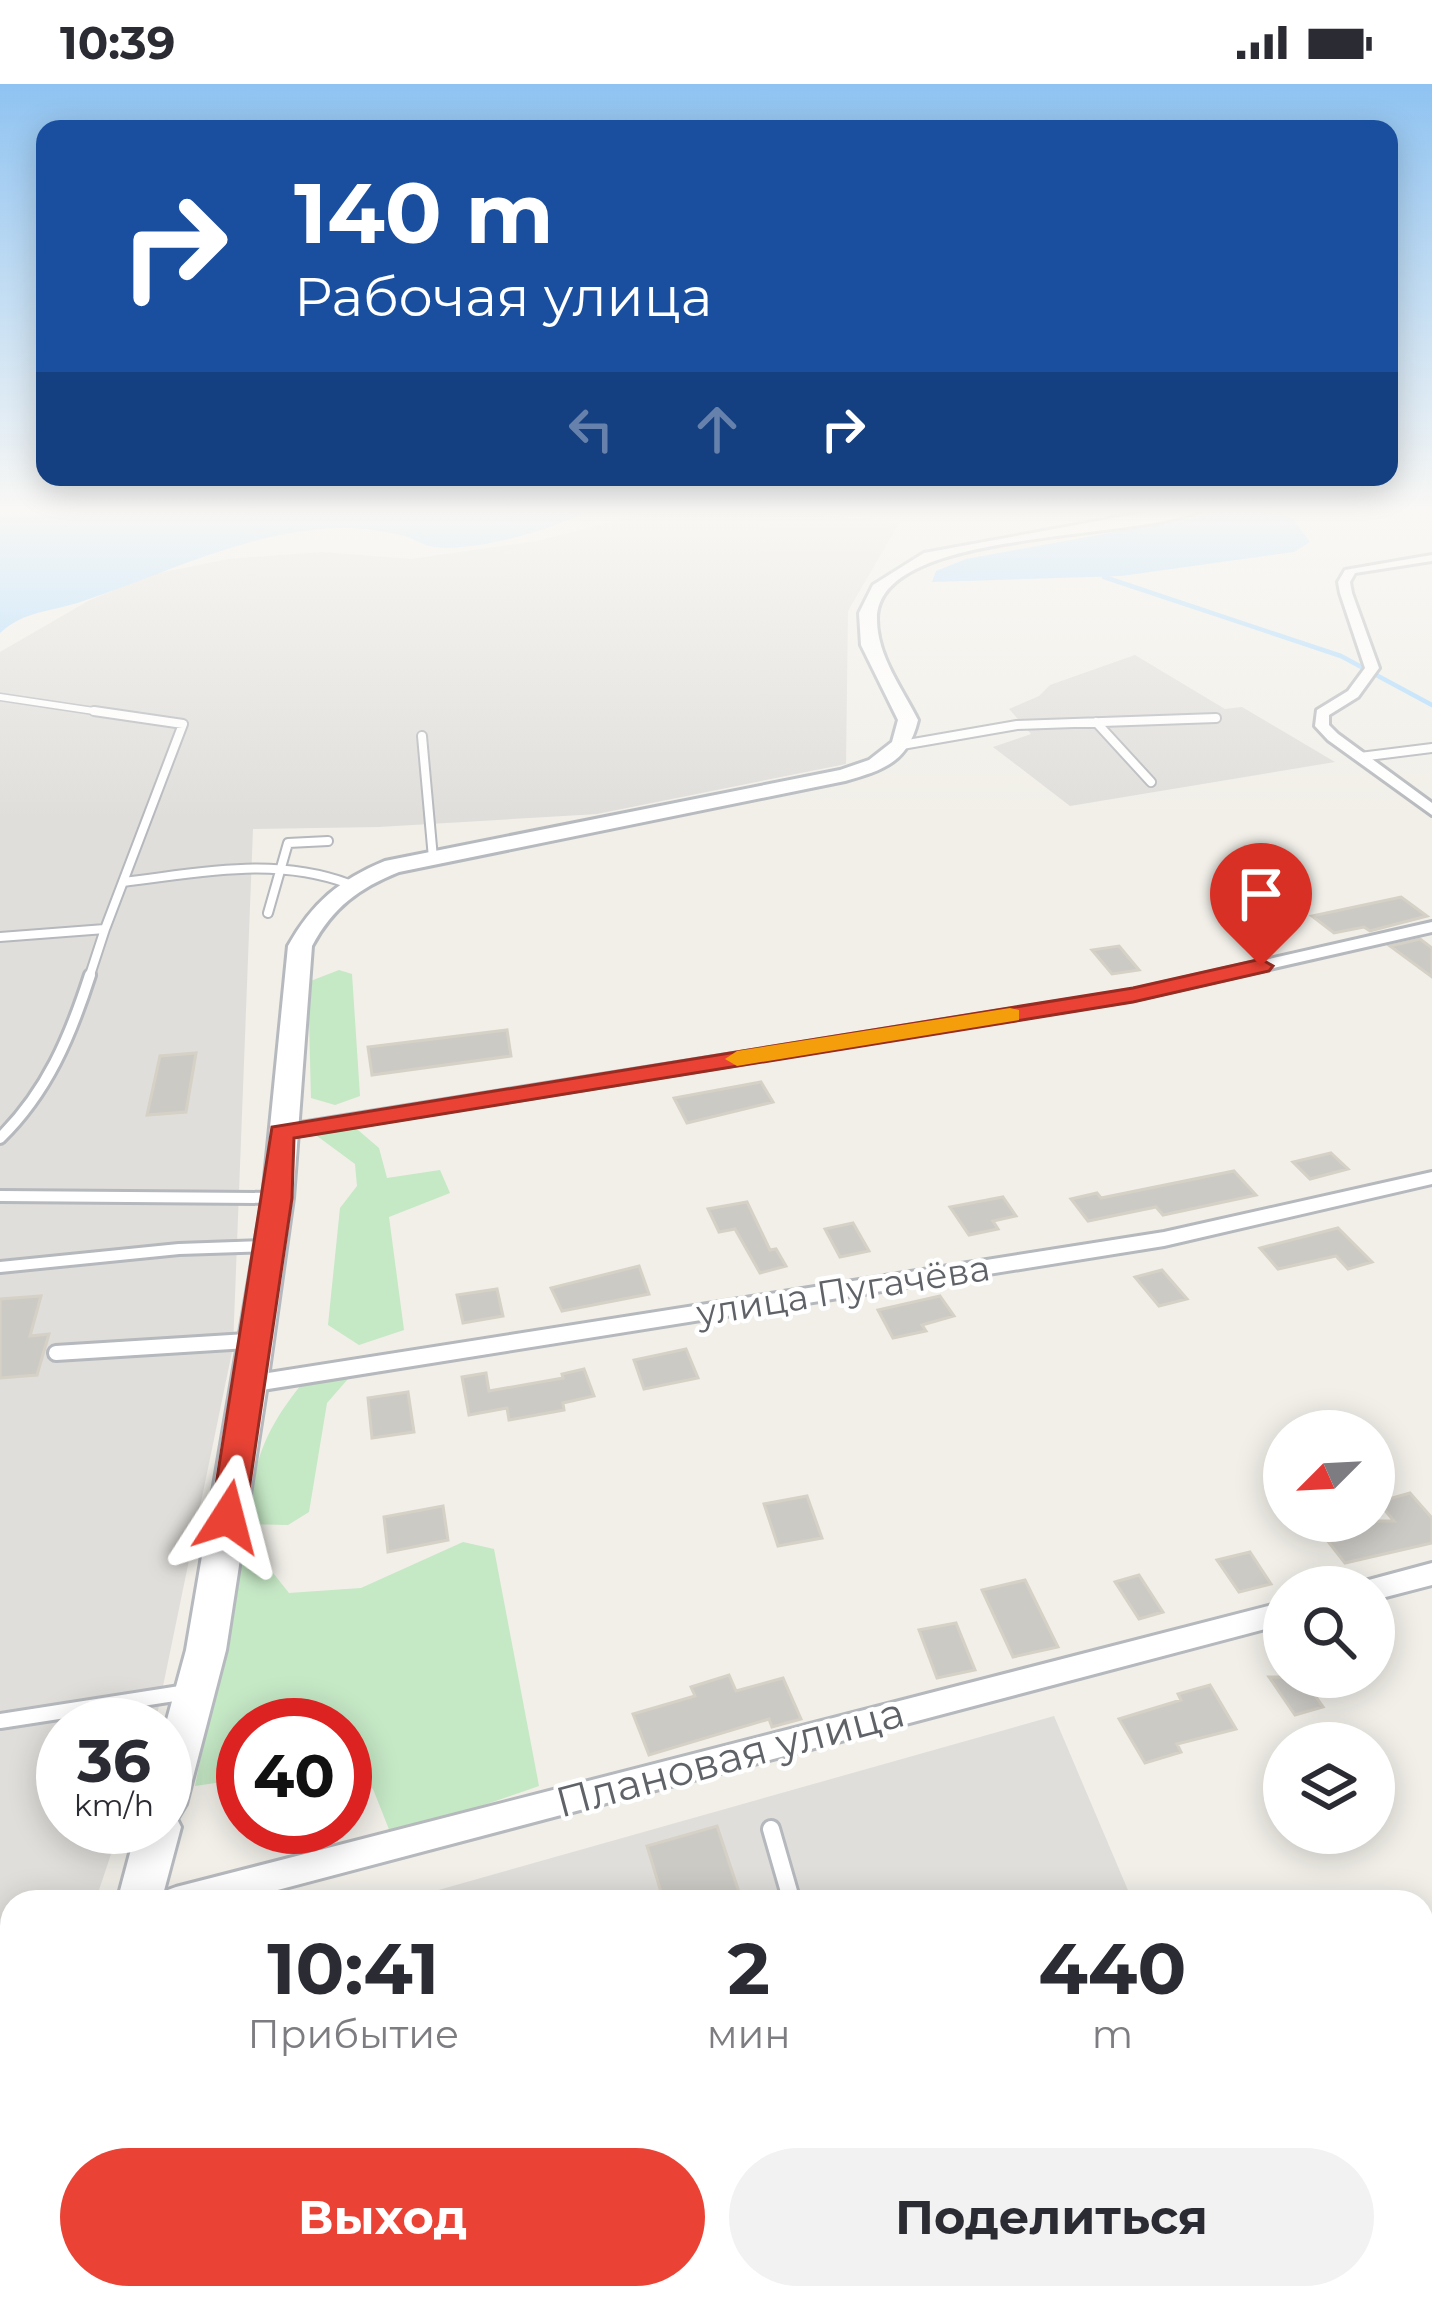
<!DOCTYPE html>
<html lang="ru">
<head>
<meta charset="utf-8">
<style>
  body { margin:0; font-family:Montserrat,sans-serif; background:#f2f2f3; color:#2b2b33; height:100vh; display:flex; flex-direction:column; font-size:45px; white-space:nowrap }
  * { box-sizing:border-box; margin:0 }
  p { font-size:39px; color:#7c7c81 }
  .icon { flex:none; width:66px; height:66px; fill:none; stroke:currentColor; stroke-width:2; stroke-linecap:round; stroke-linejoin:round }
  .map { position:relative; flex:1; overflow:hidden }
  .drawer { position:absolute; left:0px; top:1806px; width:1434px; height:420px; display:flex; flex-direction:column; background:#fff; border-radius:36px 36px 0 0; box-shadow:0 6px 30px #0003 }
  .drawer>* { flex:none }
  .top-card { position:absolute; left:36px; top:36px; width:1362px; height:366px; border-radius:24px; box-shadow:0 6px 30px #0003; background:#1a4fa0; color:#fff; overflow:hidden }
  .needle { width:78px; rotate:246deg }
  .buttons { position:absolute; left:1263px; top:1326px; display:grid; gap:24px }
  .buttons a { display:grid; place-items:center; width:132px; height:132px; border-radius:50%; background:#fff; box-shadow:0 6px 30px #0003; font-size:60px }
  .speed { position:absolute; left:36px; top:1614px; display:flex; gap:24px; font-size:60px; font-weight:700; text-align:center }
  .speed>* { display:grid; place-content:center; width:156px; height:156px; border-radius:50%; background:#fff; box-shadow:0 6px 30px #0003; line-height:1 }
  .speed small { font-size:30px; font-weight:400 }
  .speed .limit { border:18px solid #d22; background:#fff; color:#111 }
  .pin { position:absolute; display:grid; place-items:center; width:102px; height:102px; color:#fff; margin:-123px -51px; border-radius:50% 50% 50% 0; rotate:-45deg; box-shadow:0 0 12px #0007 }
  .pin .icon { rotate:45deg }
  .me { position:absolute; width:132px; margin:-66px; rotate:9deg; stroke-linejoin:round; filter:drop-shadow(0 0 9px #0008) }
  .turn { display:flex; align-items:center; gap:42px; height:252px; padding:0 60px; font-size:54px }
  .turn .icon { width:156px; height:156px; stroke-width:2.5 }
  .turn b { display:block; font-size:84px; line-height:102px }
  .lanes { display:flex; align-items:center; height:114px; padding:0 60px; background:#0003; justify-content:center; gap:60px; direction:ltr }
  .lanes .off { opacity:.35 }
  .eta { display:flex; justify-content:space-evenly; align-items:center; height:204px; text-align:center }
  .eta b { font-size:72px; font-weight:700; line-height:84px }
  .action { display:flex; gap:24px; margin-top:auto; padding:24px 60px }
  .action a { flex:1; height:138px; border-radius:72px; background:#ea4335; color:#fff; font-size:48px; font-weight:700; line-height:138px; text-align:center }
  .action a+a { background:#f2f2f3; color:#2b2b33 }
  .status { display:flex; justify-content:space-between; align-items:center; height:84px; padding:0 60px; background:#fff; direction:ltr }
  .status svg { height:33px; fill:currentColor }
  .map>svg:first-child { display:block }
  .industrial { fill:#e0deda }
  .green { fill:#c5e8c5 }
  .water { fill:#aadaff }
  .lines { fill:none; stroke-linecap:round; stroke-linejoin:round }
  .stream { stroke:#aadaff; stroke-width:4.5 }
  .building { fill:#cccac5; stroke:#d6d1c6; stroke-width:3 }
  .lane-far4-casing { stroke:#b5b8bc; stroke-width:9 }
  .lane-far3-casing { stroke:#b5b8bc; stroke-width:12 }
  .lane-far2-casing { stroke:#b5b8bc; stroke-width:16 }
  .lane-far1-casing { stroke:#b5b8bc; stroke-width:20 }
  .lane-casing { stroke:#b5b8bc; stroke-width:22 }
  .street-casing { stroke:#b5b8bc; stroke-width:6 }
  .secondary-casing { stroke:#b6babf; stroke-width:6 }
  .lane-far4 { stroke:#fff; stroke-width:6 }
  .lane-far3 { stroke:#fff; stroke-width:8 }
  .lane-far2 { stroke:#fff; stroke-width:10 }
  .lane-far1 { stroke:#fff; stroke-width:14 }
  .lane { stroke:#fff; stroke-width:16 }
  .street { fill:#fff; fill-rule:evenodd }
  .secondary { fill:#fff; fill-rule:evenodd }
  .route { fill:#ea4335; stroke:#982c22; stroke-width:3 }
  .slow { fill:#f59e0b }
  .labels { text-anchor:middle; stroke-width:9; stroke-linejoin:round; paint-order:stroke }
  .street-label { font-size:36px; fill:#5f6368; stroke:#fff }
  .near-street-label { font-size:42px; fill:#5f6368; stroke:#fff }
</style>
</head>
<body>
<div class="status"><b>10:39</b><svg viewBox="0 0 49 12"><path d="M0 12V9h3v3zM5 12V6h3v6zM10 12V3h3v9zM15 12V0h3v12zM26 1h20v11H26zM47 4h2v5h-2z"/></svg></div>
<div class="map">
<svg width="1432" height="2226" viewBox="0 0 1432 2226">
  <rect width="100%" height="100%" fill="#f1efe8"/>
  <!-- industrial -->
  <path class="industrial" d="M 669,423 L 751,423 L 899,439 L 848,527 L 846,680 L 597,730 L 379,743 L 253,745 L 233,1263 L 155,1641 L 63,1641 L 63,1743 L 120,1743 L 95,1818 L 12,1818 L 12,2063 L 0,2099 L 0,568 L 88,517 L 153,490 L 229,475 L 322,468 L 411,475 L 537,457 Z
    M 1135,571 L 1225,625 L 1242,623 L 1335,678 L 1070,722 L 993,663 L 1031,650 L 1009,625 L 1039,612 L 1050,601 Z
    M 1054,1632 L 1133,1818 L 396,1818 Z
    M 162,2214 L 1207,2214 L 1210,2226 L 160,2226 Z"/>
  <!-- green -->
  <path class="green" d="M 339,886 L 352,890 L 360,1012 L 335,1021 L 311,1014 L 308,898 Z
    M 351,1040 L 379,1064 L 387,1094 L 440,1086 L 450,1109 L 389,1133 L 404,1246 L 359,1261 L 328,1241 L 340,1124 L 357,1102 L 355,1080 L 313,1049 Z
    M 354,1288 L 327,1319 L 309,1428 L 288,1441 L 247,1440 C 253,1377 265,1344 306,1295 Z
    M 463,1458 L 494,1465 L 539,1702 L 392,1753 L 373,1705 L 345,1688 L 345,1641 L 243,1641 L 243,1695 L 195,1702 L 229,1530 L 228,1484 L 254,1465 L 289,1509 L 361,1504 Z"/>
  <!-- water -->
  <path class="water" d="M 0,423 L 594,423 C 558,445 477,468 435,463 C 423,462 413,454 401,451 C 372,444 339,442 310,446 C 230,456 159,492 83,517 C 52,528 25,526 0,549 Z
    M 1251,423 L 1292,434 L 1310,458 L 1294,468 L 1121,492 L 932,498 L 936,487 L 966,475 Z"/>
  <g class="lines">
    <!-- stream -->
    <path class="stream" d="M 1104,493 L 1341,572 L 1432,621"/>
  </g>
  <!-- building -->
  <path class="building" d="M 1401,813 L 1427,832 L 1370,847 L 1364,843 L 1334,849 L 1312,832 Z
    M 1420,855 L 1432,864 L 1432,893 L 1390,862 Z
    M 1119,862 L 1139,886 L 1112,890 L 1092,866 Z
    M 507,946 L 511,972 L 372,991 L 368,963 Z
    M 196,969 L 186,1028 L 147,1031 L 160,972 Z
    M 761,998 L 773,1018 L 687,1039 L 674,1014 Z
    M 1331,1069 L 1348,1085 L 1310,1095 L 1293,1078 Z
    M 1234,1087 L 1256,1111 L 1163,1131 L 1156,1123 L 1088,1137 L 1071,1115 L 1097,1109 L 1101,1114 Z
    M 1003,1113 L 1016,1132 L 993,1137 L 998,1145 L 969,1151 L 950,1123 Z
    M 747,1118 L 770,1166 L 776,1165 L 786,1182 L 760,1189 L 735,1145 L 719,1148 L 708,1125 Z
    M 853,1139 L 869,1167 L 840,1173 L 825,1145 Z
    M 1338,1144 L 1372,1178 L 1348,1185 L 1336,1172 L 1278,1185 L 1260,1164 Z
    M 639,1182 L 649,1210 L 562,1227 L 551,1204 Z
    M 1162,1186 L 1187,1215 L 1159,1222 L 1135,1193 Z
    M 497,1205 L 503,1232 L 463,1239 L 457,1211 Z
    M 41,1212 L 30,1252 L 49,1250 L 37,1291 L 0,1294 L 0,1215 Z
    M 940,1212 L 954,1232 L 922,1241 L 926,1247 L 893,1254 L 878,1226 Z
    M 686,1265 L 698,1294 L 644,1305 L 634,1276 Z
    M 584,1285 L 594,1312 L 563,1319 L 564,1326 L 509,1336 L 507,1324 L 469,1331 L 462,1293 L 486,1289 L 489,1307 L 563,1294 L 562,1290 Z
    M 408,1308 L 414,1348 L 372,1354 L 368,1314 Z
    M 1410,1409 L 1432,1434 L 1432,1459 L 1345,1479 L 1312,1437 L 1394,1437 L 1378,1418 Z
    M 807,1412 L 822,1454 L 778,1462 L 764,1420 Z
    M 443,1422 L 448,1456 L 388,1468 L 384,1433 Z
    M 1250,1468 L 1271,1500 L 1239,1508 L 1217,1476 Z
    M 1139,1491 L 1163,1528 L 1139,1535 L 1115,1498 Z
    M 1025,1496 L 1058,1563 L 1013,1573 L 982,1506 Z
    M 956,1539 L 975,1586 L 937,1594 L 919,1546 Z
    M 729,1591 L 736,1607 L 783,1594 L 801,1635 L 772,1643 L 769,1635 L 649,1671 L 633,1630 L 695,1612 L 691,1603 Z
    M 1269,1593 L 1302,1593 L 1323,1623 L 1295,1631 Z
    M 1210,1601 L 1236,1645 L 1177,1660 L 1181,1668 L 1145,1679 L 1119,1635 L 1181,1616 L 1178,1610 Z
    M 717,1742 L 739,1808 L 703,1818 L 664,1818 L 647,1762 Z"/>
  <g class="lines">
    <defs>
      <path id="lane-far4" d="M 0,613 L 114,630"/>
      <path id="lane-far3" d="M 1096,638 L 1151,698
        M 422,652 L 433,774
        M 902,661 L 1017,641 L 1216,634
        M 1360,673 L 1432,664
        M 123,798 C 200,789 274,772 349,800
        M 268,829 L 288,759 L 328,757
        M 0,853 L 105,845 L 183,640 L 94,627
        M 89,894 L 105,845"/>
      <path id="lane-far2" d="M 0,1054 C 47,1008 70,953 90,891
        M 0,1112 L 273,1114
        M 0,1183 L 179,1165 L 267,1162"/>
      <path id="lane-far1" d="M 56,1269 L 247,1257
        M 0,1637 L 187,1608"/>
      <path id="lane" d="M 771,1745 L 792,1818
        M 1240,2214 L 1244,2226"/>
      <path id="street" d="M 1432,471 L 1432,477 L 1355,489 L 1350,498 L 1352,509 L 1379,584 L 1358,613 L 1329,631 L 1329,641 L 1338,650 L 1432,719 L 1432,731 L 1328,656 L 1315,642 L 1317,626 L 1348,607 L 1365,584 L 1340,509 L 1338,498 L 1345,486 Z
        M 1432,838 L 1432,848 L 1133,916 L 282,1054 L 272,1048 L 282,1042 L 1133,906 Z
        M 1432,1088 L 1432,1100 L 1164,1162 L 250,1308 L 242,1306 L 238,1300 L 242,1294 L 250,1292 L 1164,1148 Z
        M 1432,1479 L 1432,1501 L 1374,1516 L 1374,1503 L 1362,1503 L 1365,1497 Z
        M 1284,1518 L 1284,1540 L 232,1818 L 160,1818 L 165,1807 L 176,1803 Z
        M 1432,2191 L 1432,2226 L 1413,2226 L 1406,2218 L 1403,2226 L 1252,2226 L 1257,2214 L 1422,2214 L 1422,2192 Z"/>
      <path id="secondary" d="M 1174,423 L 1208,423 C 1149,459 877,441 877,535 C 877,572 902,604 918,636 C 908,678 884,686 845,697 L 399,788 C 359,804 333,823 312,862 L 293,1114 L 267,1300 L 226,1566 L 186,1720 L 177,1735 L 181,1743 L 161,1818 L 117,1818 L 137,1743 L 165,1743 L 165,1643 L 186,1566 L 263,1114 L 288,862 C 312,819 339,796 385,777 L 840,686 L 869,676 L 892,658 L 898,636 L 861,561 L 859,529 L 873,501 L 924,469 Z
        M 12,2195 L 12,2214 L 58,2214 L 55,2226 L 1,2226 Z"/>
    </defs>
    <!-- lane-far4 casing -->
    <use href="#lane-far4" class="lane-far4-casing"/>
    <!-- lane-far3 casing -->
    <use href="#lane-far3" class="lane-far3-casing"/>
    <!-- lane-far2 casing -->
    <use href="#lane-far2" class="lane-far2-casing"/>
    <!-- lane-far1 casing -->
    <use href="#lane-far1" class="lane-far1-casing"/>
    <!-- lane casing -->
    <use href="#lane" class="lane-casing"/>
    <!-- street casing -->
    <use href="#street" class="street-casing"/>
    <!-- secondary casing -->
    <use href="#secondary" class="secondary-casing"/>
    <!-- lane-far4 -->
    <use href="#lane-far4" class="lane-far4"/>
    <!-- lane-far3 -->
    <use href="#lane-far3" class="lane-far3"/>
    <!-- lane-far2 -->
    <use href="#lane-far2" class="lane-far2"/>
    <!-- lane-far1 -->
    <use href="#lane-far1" class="lane-far1"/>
    <!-- lane -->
    <use href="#lane" class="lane"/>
    <!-- street -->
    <use href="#street" class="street"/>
    <!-- secondary -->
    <use href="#secondary" class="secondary"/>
  </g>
  <!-- sky -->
  <linearGradient id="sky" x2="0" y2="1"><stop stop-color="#8fc3f1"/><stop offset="0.58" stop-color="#f9f8f5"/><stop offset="1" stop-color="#f9f8f5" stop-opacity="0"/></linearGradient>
  <rect width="1432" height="735" fill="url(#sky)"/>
  <!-- route -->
  <path class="route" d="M 1261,875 L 1273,882 L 1269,887 L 1133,918 L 294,1054 L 292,1114 L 245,1433 L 240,1442 L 228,1446 L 216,1442 L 211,1433 L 272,1043 L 1133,904 Z"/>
  <!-- slow -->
  <path class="slow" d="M 1010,924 L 1019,926 L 1019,936 L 737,982 L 725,975 L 737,967 Z"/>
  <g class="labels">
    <!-- street labels -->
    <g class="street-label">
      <text transform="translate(843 1206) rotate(-9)" y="13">улица Пугачёва</text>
    </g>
    <!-- near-street labels -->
    <g class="near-street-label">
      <text transform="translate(730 1673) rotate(-15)" y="15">Плановая улица</text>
    </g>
  </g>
</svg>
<div class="buttons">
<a><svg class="needle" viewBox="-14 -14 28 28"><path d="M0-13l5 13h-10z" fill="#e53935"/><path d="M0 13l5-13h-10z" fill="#7c7c81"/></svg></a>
<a><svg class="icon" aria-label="search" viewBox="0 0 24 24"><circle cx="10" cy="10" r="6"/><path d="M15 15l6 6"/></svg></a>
<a><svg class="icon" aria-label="layers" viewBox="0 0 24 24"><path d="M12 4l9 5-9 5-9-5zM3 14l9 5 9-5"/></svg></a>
</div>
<div class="speed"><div>36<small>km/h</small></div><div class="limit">40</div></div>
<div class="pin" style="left:1261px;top:882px;background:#d93025"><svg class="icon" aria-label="arrive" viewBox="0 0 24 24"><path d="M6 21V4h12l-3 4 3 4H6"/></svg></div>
<svg class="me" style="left:228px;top:1433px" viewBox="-20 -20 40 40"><path d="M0-17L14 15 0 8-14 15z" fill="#ea4335" stroke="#fff" stroke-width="4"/></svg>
<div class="top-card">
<div class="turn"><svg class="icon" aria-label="right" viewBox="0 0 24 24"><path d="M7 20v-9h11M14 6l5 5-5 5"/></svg><div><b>140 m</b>Рабочая улица</div></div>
<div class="lanes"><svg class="icon off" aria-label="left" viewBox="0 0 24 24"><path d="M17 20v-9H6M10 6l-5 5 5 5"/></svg><svg class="icon off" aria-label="ahead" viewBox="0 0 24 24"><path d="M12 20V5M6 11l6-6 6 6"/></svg><svg class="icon" aria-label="right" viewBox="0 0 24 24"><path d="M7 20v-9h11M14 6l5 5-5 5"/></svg></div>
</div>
<section class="drawer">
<div class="eta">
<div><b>10:41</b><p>Прибытие</p></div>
<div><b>2</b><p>мин</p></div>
<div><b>440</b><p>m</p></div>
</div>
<div class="action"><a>Выход</a><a>Поделиться</a></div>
</section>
</div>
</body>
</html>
